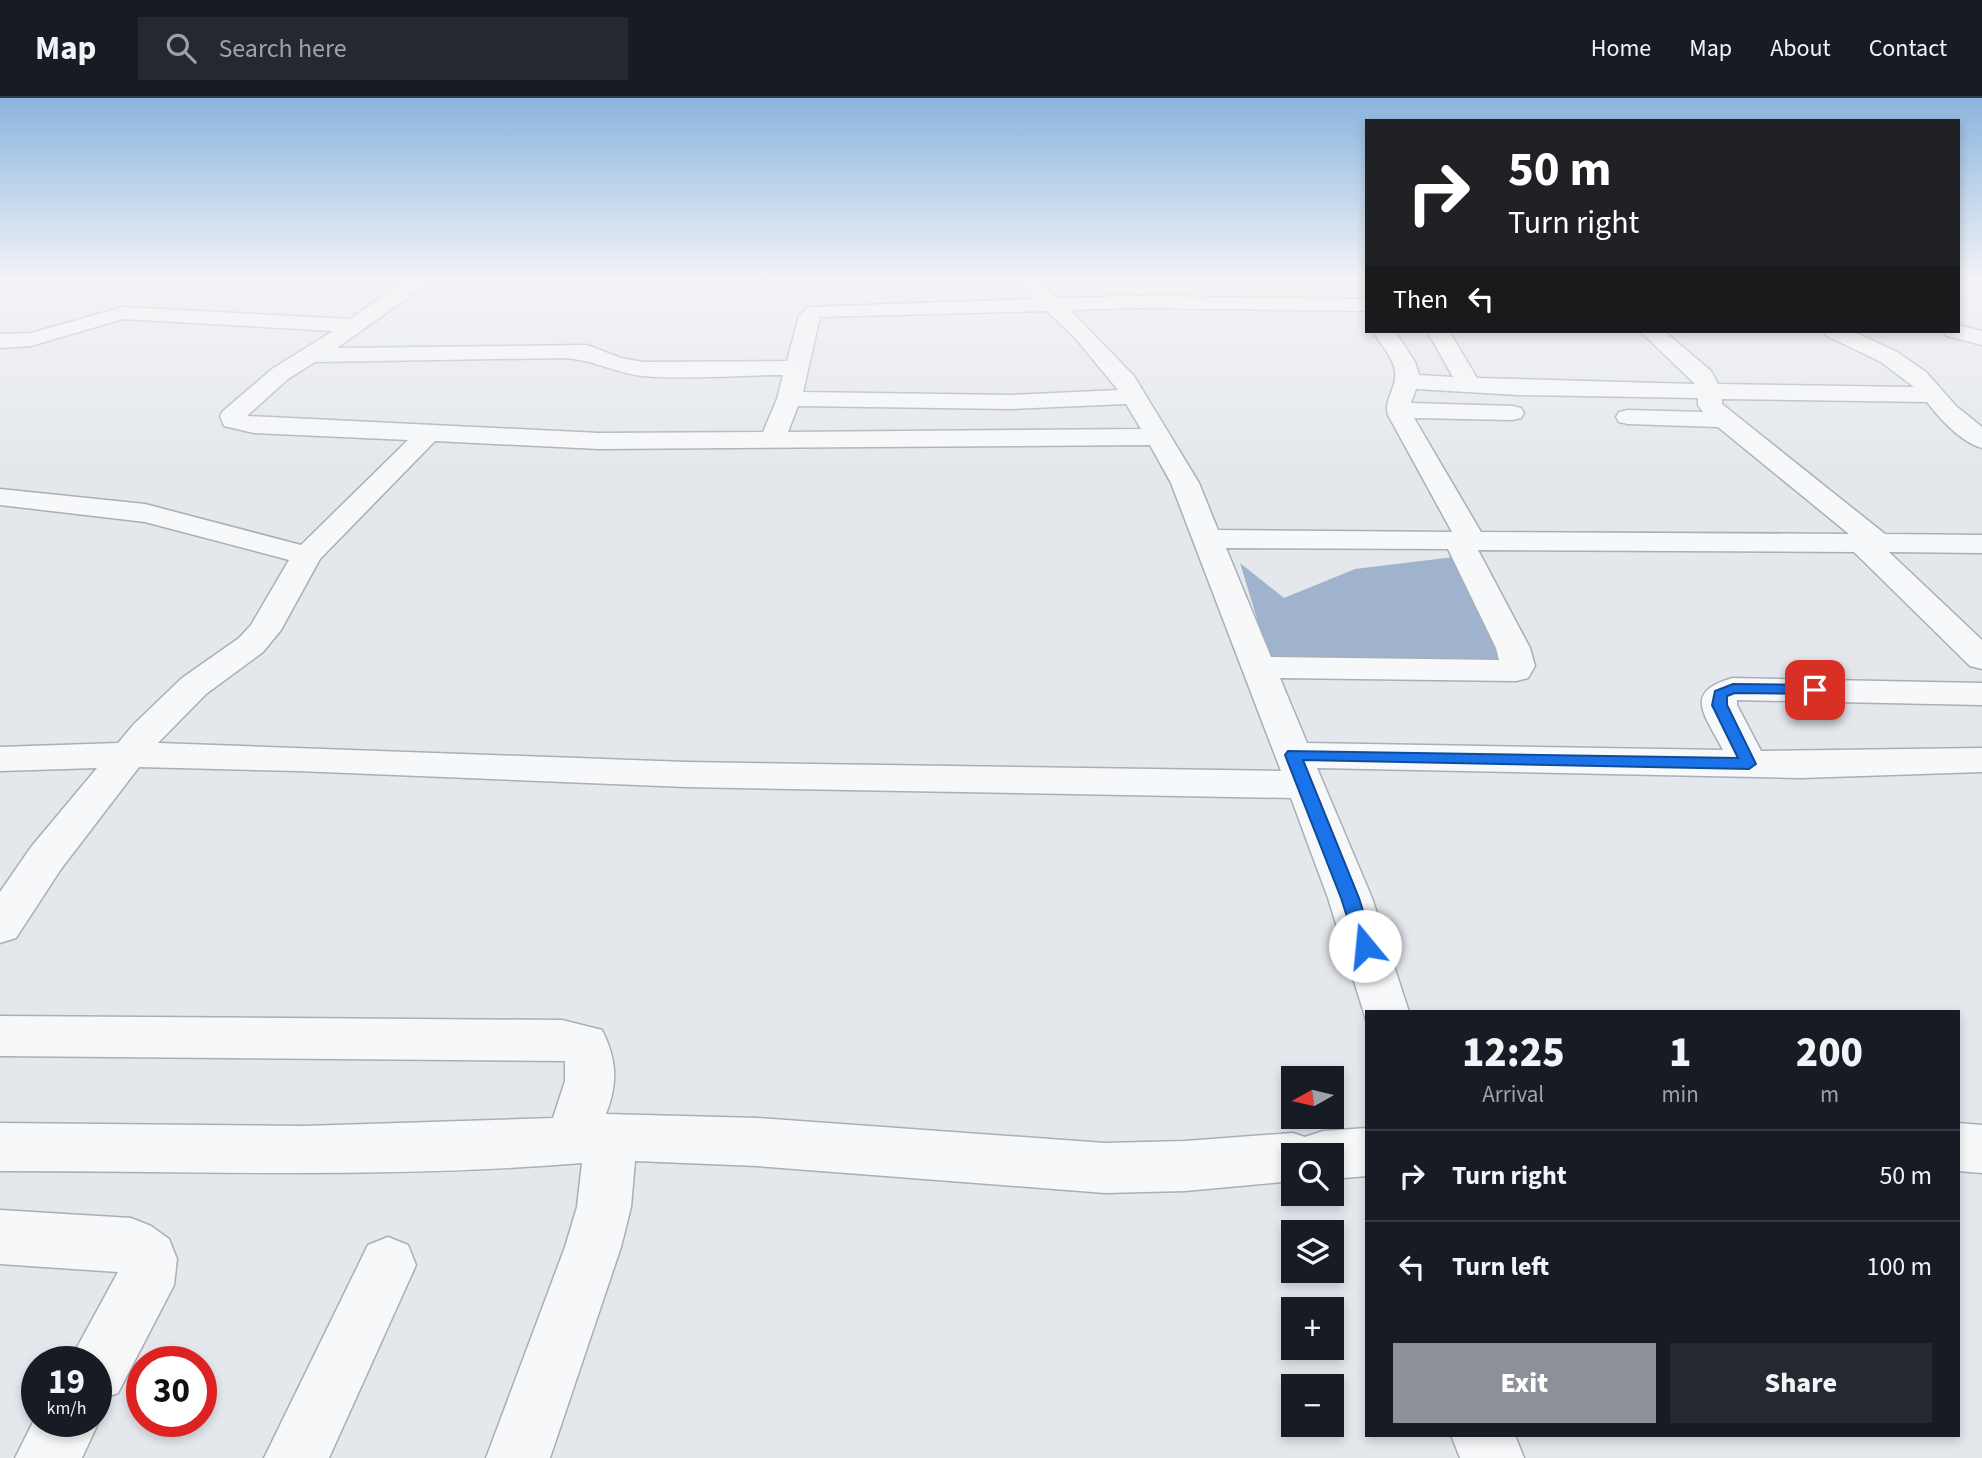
<!DOCTYPE html>
<html lang="en">
<head>
<meta charset="utf-8">
<style>
  body { margin:0; font-family:"Source Sans 3",sans-serif; background:#242831; color:#f1f3f6; height:100vh; display:flex; flex-direction:column; font-size:26px; white-space:nowrap }
  * { box-sizing:border-box; margin:0 }
  p { font-size:23px; color:#9ea1a6 }
  .icon { flex:none; width:38px; height:38px; fill:none; stroke:currentColor; stroke-width:2; stroke-linecap:round; stroke-linejoin:round }
  .map { position:relative; flex:1; overflow:hidden }
  .side { position:absolute; left:1365px; top:912px; width:595px; height:427px; display:flex; flex-direction:column; background:#171b24; border-radius:0px; box-shadow:0 4px 10px #0003 }
  .side>* { flex:none }
  .top-card { position:absolute; left:1365px; top:21px; width:595px; height:214px; border-radius:0px; box-shadow:0 4px 10px #0003; background:#202124; color:#fff; overflow:hidden }
  .needle { width:46px; rotate:262deg }
  .tools { position:absolute; left:1281px; top:968px; display:grid; gap:14px }
  .tools a { display:grid; place-items:center; width:63px; height:63px; border-radius:0px; background:#171b24; box-shadow:0 4px 10px #0003; font-size:35px }
  .speed { position:absolute; left:21px; top:1248px; display:flex; gap:14px; font-size:35px; font-weight:700; text-align:center }
  .speed>* { display:grid; place-content:center; width:91px; height:91px; border-radius:50%; background:#171b24; box-shadow:0 4px 10px #0003; line-height:1 }
  .speed small { font-size:18px; font-weight:400 }
  .speed .limit { border:10px solid #d22; background:#fff; color:#111 }
  .pin { position:absolute; display:grid; place-items:center; width:60px; height:60px; color:#fff; margin:-30px; border-radius:14px; box-shadow:0 4px 10px #0006 }
  .me { position:absolute; width:77px; margin:-38px; rotate:343deg; stroke-linejoin:round; filter:drop-shadow(0 0 5px #0008) }
  .turn { display:flex; align-items:center; gap:24px; height:147px; padding:0 28px; font-size:32px }
  .turn .icon { width:91px; height:91px; stroke-width:2.5 }
  .turn b { display:block; font-size:49px; line-height:60px }
  .then { display:flex; align-items:center; height:66px; padding:0 28px; background:#0003; gap:14px; font-size:26px }
  .eta { display:flex; justify-content:space-evenly; align-items:center; height:119px; text-align:center }
  .eta b { font-size:42px; font-weight:800; line-height:49px }
  .button { display:flex; gap:14px; margin-top:auto; padding:14px 28px }
  .button a { flex:1; height:80px; border-radius:0px; background:#8c9099; color:#fff; font-size:28px; font-weight:800; line-height:80px; text-align:center }
  .button a+a { background:#242831; color:#f1f3f6 }
  ul { padding:0; list-style:none }
  li { display:flex; align-items:center; gap:21px; height:91px; padding:0 28px; border-top:2px solid #363941 }
  li div { flex:1 }
  li b { display:block; font-size:26px }
  li em { font-style:normal }
  header { display:flex; align-items:center; gap:42px; box-sizing:border-box; height:98px; padding:0 35px; background:#171b24; border-bottom:2px solid #363941 }
  header strong { font-size:33px }
  nav { display:flex; gap:38px; margin-inline-start:auto; font-size:24px }
  .search { width:490px; height:63px; background:#242831; display:flex; align-items:center; gap:18px; box-sizing:border-box; padding:0 24px; border-radius:0px; color:#9ea1a6; font-size:26px }
  .map>svg:first-child { display:block }
  .water { fill:#9fb4cc }
  .lines { fill:none; stroke-linecap:round; stroke-linejoin:round }
  .minor-casing { stroke:#a9aeb7; stroke-width:3 }
  .minor { fill:#f7f8fa; fill-rule:evenodd }
  .shaded-wall { fill:#83868d }
  .route { fill:#1a73e8; stroke:#114b97; stroke-width:2 }
</style>
</head>
<body>
<header>
<strong>Map</strong>
<div class="search"><svg class="icon" aria-label="search" viewBox="0 0 24 24"><circle cx="10" cy="10" r="6"/><path d="M15 15l6 6"/></svg>Search here</div>
<nav><a>Home</a><a>Map</a><a>About</a><a>Contact</a></nav>
</header>
<div class="map">
<svg width="1982" height="1360" viewBox="0 0 1982 1360">
  <rect width="100%" height="100%" fill="#e4e7ec"/>
  <!-- water -->
  <path class="water" d="M 1454,459 L 1502,560 L 1493,571 L 1269,560 L 1240,465 L 1284,500 L 1355,471 Z"/>
  <g class="lines">
    <defs>
      <path id="minor" d="M 353,180 L 434,181 L 337,250 L 587,247 L 621,260 L 643,264 L 787,263 L 799,218 L 808,209 L 1034,201 L 1015,180 L 1035,180 L 1057,200 L 1137,198 L 1367,201 L 1367,213 L 1137,210 L 1070,212 L 1134,278 L 1199,385 L 1218,432 L 1452,434 L 1388,317 C 1383,302 1398,289 1395,273 C 1393,258 1380,246 1373,233 L 1395,233 L 1415,264 L 1419,277 L 1453,279 L 1427,233 L 1449,233 L 1477,280 L 1695,286 L 1640,233 L 1664,233 L 1711,273 L 1718,286 L 1914,289 L 1881,264 L 1827,238 L 1824,233 L 1852,233 L 1897,254 L 1926,274 L 1956,308 L 1982,329 L 1982,350 C 1961,344 1940,321 1927,304 L 1722,301 L 1722,306 L 1885,436 L 1982,437 L 1982,455 L 1889,454 L 1982,542 L 1982,571 L 1970,568 L 1854,454 L 1478,452 L 1530,550 L 1535,568 L 1528,580 L 1516,583 L 1280,580 L 1307,645 L 1723,652 C 1706,618 1681,594 1733,580 L 1982,585 L 1982,607 L 1737,602 L 1737,607 L 1761,653 L 1982,650 L 1982,674 L 1801,680 L 1317,670 L 1372,800 L 1409,914 L 1367,914 L 1367,925 L 1328,800 L 1291,700 L 686,689 L 298,673 L 139,669 L 61,771 L 16,840 L 0,845 L 0,794 L 31,749 L 97,670 L 0,673 L 0,649 L 118,645 L 134,626 L 182,580 L 239,540 L 251,527 L 289,462 L 145,424 L 0,407 L 0,391 L 145,406 L 301,447 L 408,342 L 254,335 L 224,328 L 220,318 L 223,313 L 272,271 L 333,233 L 123,221 L 31,248 L 0,250 L 0,236 L 31,235 L 123,209 L 350,221 L 400,186 L 363,186 ZM 1047,213 L 1076,241 L 1118,292 L 1011,297 L 803,294 L 820,219 ZM 564,260 C 591,261 615,275 642,278 C 688,282 737,277 783,277 L 777,301 L 763,334 L 599,335 L 247,318 L 288,281 L 315,264 ZM 1416,291 L 1518,297 L 1698,300 L 1698,307 L 1703,314 L 1628,312 L 1619,314 L 1616,319 L 1619,324 L 1628,326 L 1718,329 L 1849,436 L 1481,434 L 1414,320 L 1512,322 L 1521,320 L 1524,315 L 1521,310 L 1512,308 L 1411,305 ZM 1126,306 L 1141,331 L 788,334 L 798,308 L 1011,311 ZM 435,343 L 599,351 L 1150,347 L 1171,385 L 1281,673 L 686,664 L 158,645 L 206,596 L 263,554 L 281,532 L 320,461 ZM 1226,450 L 1448,451 L 1496,550 L 1499,562 L 1271,559 Z
        M 1958,227 L 1982,233 L 1982,247 L 1947,238 L 1944,233 L 1958,233 Z
        M 0,918 L 562,922 L 602,932 C 617,962 618,985 606,1016 L 757,1020 L 1105,1045 L 1185,1043 L 1293,1035 L 1305,1039 L 1323,1033 L 1367,1030 L 1367,1078 L 1332,1081 L 1332,1057 L 1293,1057 L 1293,1083 L 1185,1093 L 1105,1095 L 757,1068 L 635,1063 L 631,1109 L 621,1149 L 550,1360 L 486,1360 L 565,1149 L 577,1109 L 582,1065 C 388,1081 194,1073 0,1073 L 0,1025 L 304,1028 L 553,1020 L 565,983 L 565,963 L 0,958 Z
        M 1958,1025 L 1982,1027 L 1982,1075 L 1958,1073 Z
        M 0,1112 L 131,1120 L 151,1128 L 169,1141 L 177,1161 L 174,1187 L 118,1295 L 96,1303 L 96,1264 L 69,1264 L 118,1174 L 0,1166 Z
        M 388,1139 L 408,1147 L 416,1167 L 329,1360 L 264,1360 L 368,1147 Z
        M 96,1315 L 99,1323 L 82,1360 L 15,1360 L 37,1316 L 37,1323 L 96,1323 Z
        M 1451,1337 L 1515,1337 L 1524,1360 L 1460,1360 Z"/>
    </defs>
    <!-- minor casing -->
    <use href="#minor" class="minor-casing"/>
    <!-- minor -->
    <use href="#minor" class="minor"/>
  </g>
  <!-- shaded-wall -->
  <path class="shaded-wall" d="M 0,180 L 19,180 L 0,185 Z"/>
  <!-- sky -->
  <linearGradient id="sky" x2="0" y2="1"><stop stop-color="#8bb4dd"/><stop offset="0.49" stop-color="#f3f4f6"/><stop offset="1" stop-color="#f3f4f6" stop-opacity="0"/></linearGradient>
  <rect width="1982" height="370" fill="url(#sky)"/>
  <!-- route -->
  <path class="route" d="M 1733,586 L 1815,587 L 1823,592 L 1815,596 L 1735,595 L 1727,598 L 1727,607 L 1756,666 L 1749,671 L 1303,662 L 1359,800 L 1374,848 L 1371,853 L 1365,855 L 1358,853 L 1341,800 L 1285,657 L 1288,653 L 1738,660 L 1712,607 L 1715,593 Z"/>
</svg>
<div class="tools">
<a><svg class="needle" viewBox="-14 -14 28 28"><path d="M0-13l5 13h-10z" fill="#e53935"/><path d="M0 13l5-13h-10z" fill="#9ea1a6"/></svg></a>
<a><svg class="icon" aria-label="search" viewBox="0 0 24 24"><circle cx="10" cy="10" r="6"/><path d="M15 15l6 6"/></svg></a>
<a><svg class="icon" aria-label="layers" viewBox="0 0 24 24"><path d="M12 4l9 5-9 5-9-5zM3 14l9 5 9-5"/></svg></a>
<a>+</a>
<a>−</a>
</div>
<div class="speed"><div>19<small>km/h</small></div><div class="limit">30</div></div>
<div class="pin" style="left:1815px;top:592px;background:#d93025"><svg class="icon" aria-label="arrive" viewBox="0 0 24 24"><path d="M6 21V4h12l-3 4 3 4H6"/></svg></div>
<svg class="me" style="left:1365px;top:848px" viewBox="-20 -20 40 40"><circle r="19" fill="#fff"/><path d="M0-13L10 11 0 6-10 11z" fill="#1a73e8"/></svg>
<div class="top-card">
<div class="turn"><svg class="icon" aria-label="right" viewBox="0 0 24 24"><path d="M7 20v-9h11M14 6l5 5-5 5"/></svg><div><b>50 m</b>Turn right</div></div>
<div class="then">Then<svg class="icon" aria-label="left" viewBox="0 0 24 24"><path d="M17 20v-9H6M10 6l-5 5 5 5"/></svg></div>
</div>
<section class="side">
<div class="eta">
<div><b>12:25</b><p>Arrival</p></div>
<div><b>1</b><p>min</p></div>
<div><b>200</b><p>m</p></div>
</div>
<ul>
<li><svg class="icon" aria-label="right" viewBox="0 0 24 24"><path d="M7 20v-9h11M14 6l5 5-5 5"/></svg><div><b>Turn right</b></div><em>50 m</em></li>
<li><svg class="icon" aria-label="left" viewBox="0 0 24 24"><path d="M17 20v-9H6M10 6l-5 5 5 5"/></svg><div><b>Turn left</b></div><em>100 m</em></li>
</ul>
<div class="button"><a>Exit</a><a>Share</a></div>
</section>
</div>
</body>
</html>
